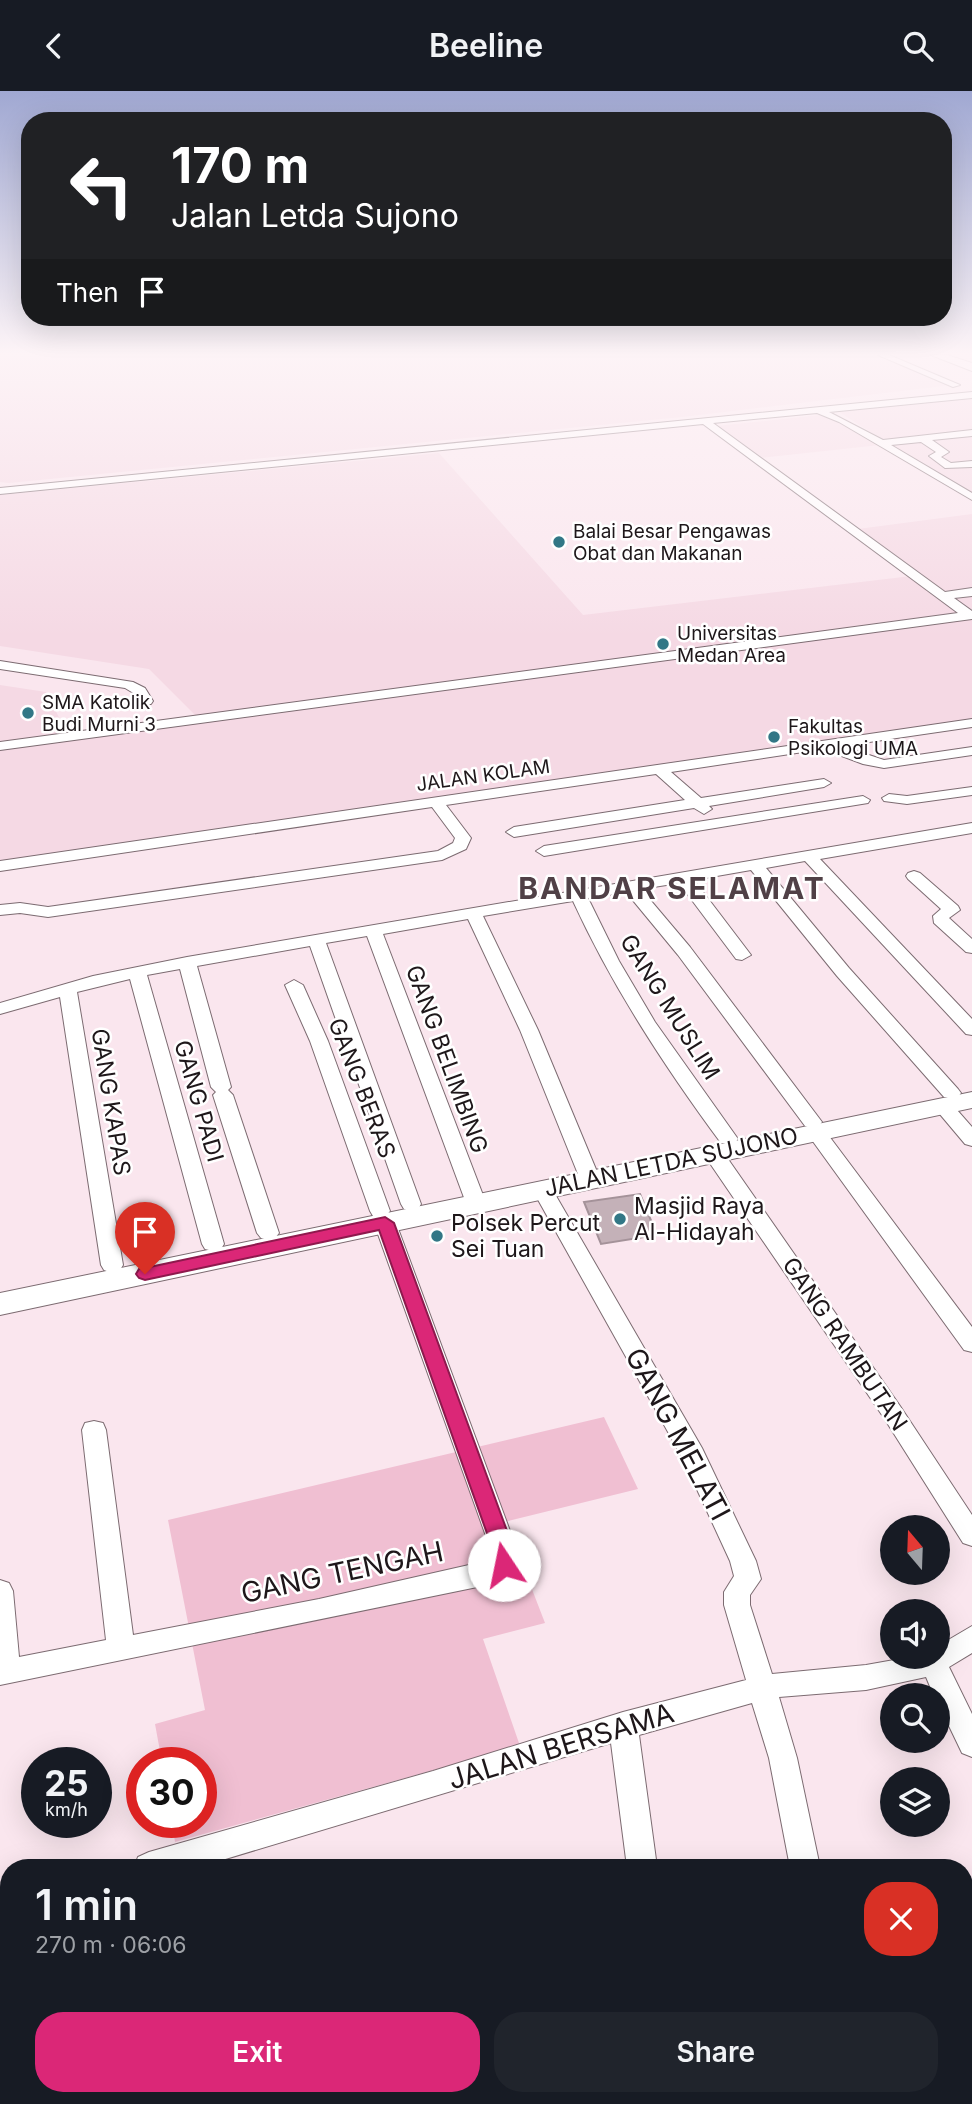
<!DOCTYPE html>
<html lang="en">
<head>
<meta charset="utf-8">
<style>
  body { margin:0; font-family:Inter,sans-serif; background:#20242c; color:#f1f3f6; height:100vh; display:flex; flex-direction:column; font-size:26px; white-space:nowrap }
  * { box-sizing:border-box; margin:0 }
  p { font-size:23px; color:#9ea1a6 }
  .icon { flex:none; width:38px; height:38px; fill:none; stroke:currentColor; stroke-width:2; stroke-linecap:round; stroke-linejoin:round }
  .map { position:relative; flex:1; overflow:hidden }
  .details { position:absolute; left:0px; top:1768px; width:973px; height:247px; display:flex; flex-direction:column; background:#171b24; border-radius:28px 28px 0 0; box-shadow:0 7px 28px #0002 }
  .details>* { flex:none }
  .guide { position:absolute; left:21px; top:21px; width:931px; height:214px; border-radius:28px; box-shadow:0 7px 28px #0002; background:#202124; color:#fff; overflow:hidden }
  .needle { width:46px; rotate:341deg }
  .fabs { position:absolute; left:880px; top:1424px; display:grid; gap:14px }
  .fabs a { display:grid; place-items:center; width:70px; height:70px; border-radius:50%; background:#171b24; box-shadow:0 7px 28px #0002; font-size:35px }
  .speed { position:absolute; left:21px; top:1656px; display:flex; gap:14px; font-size:35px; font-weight:700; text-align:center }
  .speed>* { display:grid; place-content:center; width:91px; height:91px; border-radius:50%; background:#171b24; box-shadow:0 7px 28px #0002; line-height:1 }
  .speed small { font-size:18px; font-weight:400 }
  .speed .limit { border:10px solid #d22; background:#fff; color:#111 }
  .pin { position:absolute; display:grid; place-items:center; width:60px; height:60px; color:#fff; margin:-72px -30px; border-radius:50% 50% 50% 0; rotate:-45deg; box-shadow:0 0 7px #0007 }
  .pin .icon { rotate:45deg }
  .me { position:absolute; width:77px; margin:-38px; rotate:349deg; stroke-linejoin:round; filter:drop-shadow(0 0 5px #0008) }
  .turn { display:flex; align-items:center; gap:24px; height:147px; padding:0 35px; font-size:32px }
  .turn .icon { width:91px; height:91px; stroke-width:2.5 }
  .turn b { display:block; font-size:49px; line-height:60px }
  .then { display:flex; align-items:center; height:66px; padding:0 35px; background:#0003; gap:14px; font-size:26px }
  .round { display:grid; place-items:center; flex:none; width:74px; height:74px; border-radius:28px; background:#20242c }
  .head { display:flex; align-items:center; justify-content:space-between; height:119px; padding:0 35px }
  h1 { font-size:42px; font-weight:600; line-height:52px }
  .button { display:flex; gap:14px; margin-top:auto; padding:14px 35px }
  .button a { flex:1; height:80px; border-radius:28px; background:#db2777; color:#fff; font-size:28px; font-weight:600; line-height:80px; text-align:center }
  .button a+a { background:#20242c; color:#f1f3f6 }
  header { display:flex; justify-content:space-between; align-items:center; height:91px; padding:0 35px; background:#171b24; font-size:32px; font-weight:600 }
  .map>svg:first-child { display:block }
  .built { fill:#f5d9e4 }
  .green { fill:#f0bfd2 }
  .building { fill:#c4b1b8; stroke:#a49299; stroke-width:2 }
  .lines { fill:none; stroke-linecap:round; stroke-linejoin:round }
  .minor-casing { stroke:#7c6b71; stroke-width:2 }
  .highway-casing { stroke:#7c6b71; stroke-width:2 }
  .minor { fill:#fff; fill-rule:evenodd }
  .highway { fill:#fff; fill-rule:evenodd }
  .route { fill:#db2777; stroke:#8e194d; stroke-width:2 }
  .poi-dot { fill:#327786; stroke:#fff; stroke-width:2.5 }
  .labels { text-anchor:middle; stroke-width:5; stroke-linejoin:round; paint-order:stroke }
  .far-poi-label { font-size:19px; fill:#1e171a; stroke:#fff; text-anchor:start }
  .far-street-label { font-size:19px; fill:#1e171a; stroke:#fff }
  .street-label { font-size:23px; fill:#1e171a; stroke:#fff }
  .poi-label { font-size:23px; fill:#1e171a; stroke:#fff; text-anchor:start }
  .near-street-label { font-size:28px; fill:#1e171a; stroke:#fff }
  .district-label { font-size:30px; font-weight:bold; letter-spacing:2px; fill:#504046; stroke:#fff }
</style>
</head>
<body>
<header><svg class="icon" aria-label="back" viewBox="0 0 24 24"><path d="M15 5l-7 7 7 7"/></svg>Beeline<svg class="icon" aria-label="search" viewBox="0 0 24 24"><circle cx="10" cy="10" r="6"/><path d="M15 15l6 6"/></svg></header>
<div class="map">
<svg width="972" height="2013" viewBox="0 0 972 2013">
  <rect width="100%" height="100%" fill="#fae6ee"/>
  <!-- built -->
  <path class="built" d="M 0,264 L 873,264 L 952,294 L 682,326 L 9,392 L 0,391 Z
    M 972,306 L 972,406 L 836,319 Z
    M 829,323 L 880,354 L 760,367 L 717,335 Z
    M 439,362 L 583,524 L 920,484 L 858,438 L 972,423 L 972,518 L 962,519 L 972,527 L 972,628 L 0,770 L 0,657 L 201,630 L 149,578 L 0,555 L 0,404 Z
    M 0,594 L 46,601 L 67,642 L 0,651 Z"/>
  <!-- green -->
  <path class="green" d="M 604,1326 L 638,1398 L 488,1435 L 504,1479 L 523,1475 L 545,1532 L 483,1548 L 520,1655 L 175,1751 L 172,1731 L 201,1731 L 201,1671 L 162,1671 L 155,1633 L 205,1619 L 168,1429 Z"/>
  <!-- building -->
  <path class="building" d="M 640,1103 L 657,1144 L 601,1153 L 584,1111 Z"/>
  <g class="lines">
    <defs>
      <path id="minor" d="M 878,264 L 889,264 L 960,294 L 953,296 Z
        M 972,301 L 972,307 L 829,321 L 883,349 L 972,339 L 972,345 L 932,349 L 949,361 L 941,366 L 951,372 L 972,370 L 972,376 L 945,377 L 929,365 L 936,361 L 921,351 L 891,354 L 972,402 L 972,409 L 839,331 L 817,322 L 713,332 L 945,501 L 972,497 L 972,505 L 954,507 L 972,520 L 972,528 L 0,659 L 0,651 L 958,522 L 703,333 L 0,403 L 0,397 Z
        M 0,570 L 133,591 L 145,597 L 153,610 L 151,613 L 141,613 L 135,603 L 125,597 L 0,578 Z
        M 972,628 L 972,636 L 842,655 L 884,669 L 972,656 L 972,664 L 884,677 L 863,673 L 823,658 L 671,681 L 701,707 L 824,688 L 831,692 L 824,696 L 709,715 L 712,718 L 704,723 L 694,717 L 514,746 L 506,741 L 514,736 L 685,709 L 656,683 L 446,714 L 471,747 L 466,758 L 442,769 L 48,826 L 20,822 L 0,824 L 0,814 L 20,812 L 48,816 L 438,760 L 453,752 L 455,747 L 432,716 L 0,780 L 0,770 Z
        M 972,696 L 972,704 L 907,713 L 884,710 L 882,707 L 889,703 L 907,705 Z
        M 863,705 L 870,709 L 868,712 L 544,765 L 536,760 L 544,755 Z
        M 972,732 L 972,742 L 820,768 L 972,928 L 972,944 L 966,943 L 805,770 L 766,777 L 849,877 L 958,998 L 961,1002 L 958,1006 L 944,1006 L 837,885 L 751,779 L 694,789 L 751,864 L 742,869 L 736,868 L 679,792 L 641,798 L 690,856 L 819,1027 L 822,1031 L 819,1035 L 823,1037 L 972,1236 L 972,1261 L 964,1259 L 809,1045 L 806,1041 L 809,1036 L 805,1035 L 678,864 L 626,801 L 588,807 L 619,870 L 655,931 L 738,1048 L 735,1052 L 721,1052 C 665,976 613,897 573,810 L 483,825 L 538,939 L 600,1088 L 597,1093 L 583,1093 L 580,1088 L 520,939 L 468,828 L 383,843 L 486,1112 L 483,1117 L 469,1117 L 466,1112 L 367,845 L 326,852 L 421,1113 L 418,1118 L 404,1118 L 401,1113 L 310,855 L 197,875 L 231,996 L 228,999 L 233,1004 L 279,1142 L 275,1147 L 268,1149 L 261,1147 L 257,1142 L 213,1004 L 216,1001 L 211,996 L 180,878 L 147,884 L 224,1153 L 221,1158 L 213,1160 L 205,1158 L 202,1153 L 130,888 L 77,901 L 123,1174 L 120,1179 L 112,1182 L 104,1179 L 101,1174 L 60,906 L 0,923 L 0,912 L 93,885 L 187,866 Z
        M 914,780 L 920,782 L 958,815 L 960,819 L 949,827 L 972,848 L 972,862 L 966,861 L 934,832 L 933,825 L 941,818 L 908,788 L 906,785 L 908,782 Z
        M 294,889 L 303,894 L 328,950 L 390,1120 L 386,1125 L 392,1127 L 396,1132 L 513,1448 L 516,1472 L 507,1487 L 492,1493 L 0,1594 L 0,1489 L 9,1492 L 13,1500 L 19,1566 L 106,1549 L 82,1339 L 85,1332 L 94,1330 L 103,1332 L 106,1339 L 133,1544 L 319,1508 L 491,1469 L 487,1448 L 374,1132 L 379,1127 L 373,1125 L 370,1120 L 310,950 L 285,894 Z
        M 943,1009 L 950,1011 L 972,1036 L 972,1055 L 965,1053 L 933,1015 L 936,1011 Z
        M 714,1057 L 721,1058 L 900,1315 L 972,1424 L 972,1455 L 963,1452 L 884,1327 L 707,1068 L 704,1063 L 707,1058 Z
        M 542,1091 L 549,1093 L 552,1098 L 702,1357 L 756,1470 L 761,1488 L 750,1504 L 750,1514 L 772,1583 L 866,1574 L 911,1566 L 938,1566 L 938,1555 L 972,1535 L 972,1562 L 949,1576 L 972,1623 L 972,1666 L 962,1662 L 938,1612 L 938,1605 L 934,1605 L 926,1586 L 866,1599 L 779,1606 L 797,1667 L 820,1776 L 790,1776 L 769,1667 L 752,1612 L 639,1644 L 657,1776 L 627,1776 L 611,1652 L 199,1776 L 134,1776 L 138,1766 L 149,1761 L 433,1680 L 623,1621 L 746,1589 L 724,1514 L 724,1501 L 734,1485 L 730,1470 L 682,1366 L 532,1098 L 535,1093 Z
        M 285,2006 L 319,2006 L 319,2013 L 285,2013 Z
        M 484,2006 L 518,2006 L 518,2013 L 484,2013 Z
        M 829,2006 L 863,2006 L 864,2013 L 830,2013 Z"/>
      <path id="highway" d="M 931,264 L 947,264 L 972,272 L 972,280 Z
        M 972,1001 L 972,1017 L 0,1224 L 0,1202 Z"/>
    </defs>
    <!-- minor casing -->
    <use href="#minor" class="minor-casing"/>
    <!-- highway casing -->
    <use href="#highway" class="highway-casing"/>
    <!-- minor -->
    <use href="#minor" class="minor"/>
    <!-- highway -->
    <use href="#highway" class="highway"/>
  </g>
  <!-- sky -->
  <linearGradient id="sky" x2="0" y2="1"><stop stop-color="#a0a8d2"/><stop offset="0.48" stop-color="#fdf4f7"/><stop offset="1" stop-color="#fdf4f7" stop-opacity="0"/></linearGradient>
  <rect width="972" height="546" fill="url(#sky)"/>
  <!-- route -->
  <path class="route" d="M 385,1126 L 394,1132 L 510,1448 L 515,1474 L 511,1481 L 504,1483 L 496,1481 L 489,1448 L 379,1139 L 145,1189 L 139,1187 L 136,1183 L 139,1178 L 145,1177 Z"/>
  <!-- markers -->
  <g class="poi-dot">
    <circle cx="559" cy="451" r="7"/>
    <circle cx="663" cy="553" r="7"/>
    <circle cx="28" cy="622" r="7"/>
    <circle cx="774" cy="646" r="7"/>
    <circle cx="620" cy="1128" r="7"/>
    <circle cx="437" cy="1145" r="7"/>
  </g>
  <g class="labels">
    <!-- far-poi labels -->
    <g class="far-poi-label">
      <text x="573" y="447">Balai Besar Pengawas<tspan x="573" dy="22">Obat dan Makanan</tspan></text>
      <text x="677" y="549">Universitas<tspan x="677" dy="22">Medan Area</tspan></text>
      <text x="42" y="618">SMA Katolik<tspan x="42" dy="22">Budi Murni 3</tspan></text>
      <text x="788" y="642">Fakultas<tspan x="788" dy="22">Psikologi UMA</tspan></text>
    </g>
    <!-- far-street labels -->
    <g class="far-street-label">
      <text transform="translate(483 684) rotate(-8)" y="7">JALAN KOLAM</text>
    </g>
    <!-- street labels -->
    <g class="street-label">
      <text transform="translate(670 916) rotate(58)" y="8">GANG MUSLIM</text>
      <text transform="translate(447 968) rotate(70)" y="8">GANG BELIMBING</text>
      <text transform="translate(362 997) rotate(69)" y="8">GANG BERAS</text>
      <text transform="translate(199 1010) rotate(74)" y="8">GANG PADI</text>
      <text transform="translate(111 1011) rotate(81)" y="8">GANG KAPAS</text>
      <text transform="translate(671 1071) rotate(-12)" y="8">JALAN LETDA SUJONO</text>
      <text transform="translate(845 1253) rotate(56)" y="8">GANG RAMBUTAN</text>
    </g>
    <!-- poi labels -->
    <g class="poi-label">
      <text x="634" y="1123">Masjid Raya<tspan x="634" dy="26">Al-Hidayah</tspan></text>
      <text x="451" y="1140">Polsek Percut<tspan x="451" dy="26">Sei Tuan</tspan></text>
    </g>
    <!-- near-street labels -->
    <g class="near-street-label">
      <text transform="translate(678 1343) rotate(62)" y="10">GANG MELATI</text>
      <text transform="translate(342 1481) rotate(-12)" y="10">GANG TENGAH</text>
      <text transform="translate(561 1655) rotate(-17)" y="10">JALAN BERSAMA</text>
    </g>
    <!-- district labels -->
    <g class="district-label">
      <text x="672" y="808">BANDAR SELAMAT</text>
    </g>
  </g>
</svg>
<div class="fabs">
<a><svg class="needle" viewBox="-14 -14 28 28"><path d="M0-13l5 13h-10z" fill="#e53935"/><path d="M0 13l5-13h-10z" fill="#9ea1a6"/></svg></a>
<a><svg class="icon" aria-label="sound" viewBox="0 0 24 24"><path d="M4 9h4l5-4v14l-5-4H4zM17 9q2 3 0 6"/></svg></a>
<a><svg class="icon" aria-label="search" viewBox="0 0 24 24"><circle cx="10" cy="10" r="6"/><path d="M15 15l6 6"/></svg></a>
<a><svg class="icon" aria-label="layers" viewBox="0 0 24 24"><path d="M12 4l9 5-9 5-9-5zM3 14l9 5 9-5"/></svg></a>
</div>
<div class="speed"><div>25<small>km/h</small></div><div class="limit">30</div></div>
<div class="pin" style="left:145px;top:1183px;background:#d93025"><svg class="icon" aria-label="arrive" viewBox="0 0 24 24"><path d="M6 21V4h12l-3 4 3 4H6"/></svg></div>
<svg class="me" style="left:504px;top:1474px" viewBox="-20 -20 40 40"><circle r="19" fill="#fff"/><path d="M0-13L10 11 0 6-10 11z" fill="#db2777"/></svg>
<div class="guide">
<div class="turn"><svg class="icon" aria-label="left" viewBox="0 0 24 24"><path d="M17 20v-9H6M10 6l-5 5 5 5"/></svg><div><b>170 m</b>Jalan Letda Sujono</div></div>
<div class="then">Then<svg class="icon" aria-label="arrive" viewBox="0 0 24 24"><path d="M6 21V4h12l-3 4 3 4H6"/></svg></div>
</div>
<section class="details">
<div class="head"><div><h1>1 min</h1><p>270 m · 06:06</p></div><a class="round" style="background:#d93025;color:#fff"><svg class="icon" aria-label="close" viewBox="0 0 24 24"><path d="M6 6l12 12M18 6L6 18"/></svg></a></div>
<div class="button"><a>Exit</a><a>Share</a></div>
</section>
</div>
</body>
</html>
